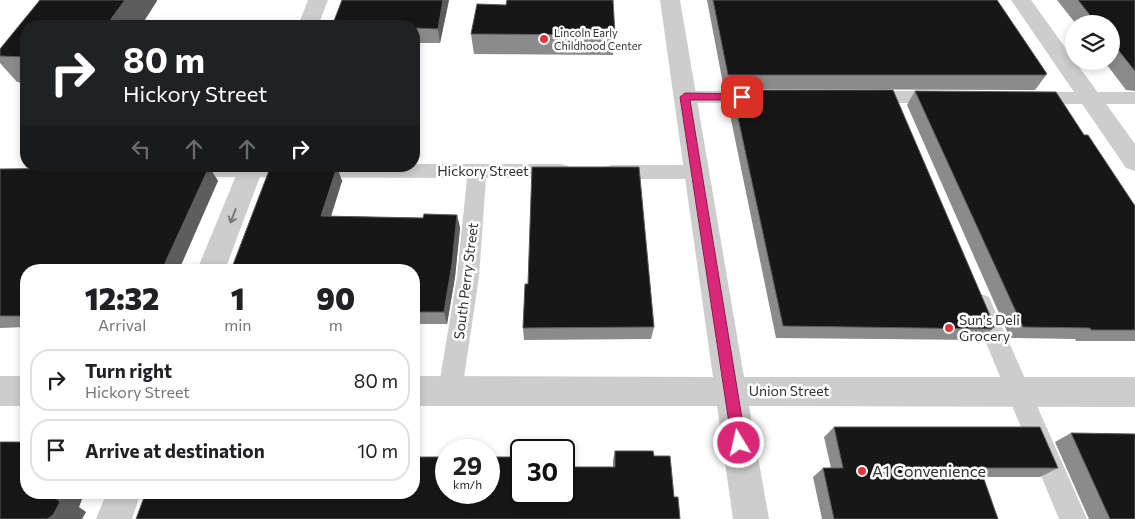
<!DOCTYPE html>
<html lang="en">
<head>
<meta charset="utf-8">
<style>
  body { margin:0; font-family:Commissioner,sans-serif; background:#f6f6f6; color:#202124; height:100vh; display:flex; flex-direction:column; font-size:19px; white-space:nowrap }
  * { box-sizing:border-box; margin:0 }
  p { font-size:16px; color:#757577 }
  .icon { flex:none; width:28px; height:28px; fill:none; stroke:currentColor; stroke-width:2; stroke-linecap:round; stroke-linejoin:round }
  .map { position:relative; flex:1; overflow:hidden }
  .panel { position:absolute; left:20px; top:264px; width:400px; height:235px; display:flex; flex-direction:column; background:#fff; border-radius:20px; box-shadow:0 2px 8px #0003 }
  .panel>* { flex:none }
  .top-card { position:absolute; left:20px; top:20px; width:400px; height:152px; border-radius:20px; box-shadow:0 2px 8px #0003; background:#202124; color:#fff; overflow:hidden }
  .tools { position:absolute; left:1065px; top:15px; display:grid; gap:10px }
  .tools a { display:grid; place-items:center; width:55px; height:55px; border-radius:50%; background:#fff; box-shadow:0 2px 8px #0003; font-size:25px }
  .speed { position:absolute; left:435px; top:439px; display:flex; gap:10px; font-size:25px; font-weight:700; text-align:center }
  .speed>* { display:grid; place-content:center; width:65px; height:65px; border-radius:50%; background:#fff; box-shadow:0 2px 8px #0003; line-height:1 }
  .speed small { font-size:12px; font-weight:400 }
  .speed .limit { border:2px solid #111; border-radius:8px; background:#fff; color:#111 }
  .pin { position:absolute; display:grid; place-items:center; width:42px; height:42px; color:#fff; margin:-21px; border-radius:10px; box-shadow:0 2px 8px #0006 }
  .me { position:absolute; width:55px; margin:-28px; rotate:351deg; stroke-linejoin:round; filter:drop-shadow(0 0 4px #0008) }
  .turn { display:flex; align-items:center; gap:18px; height:105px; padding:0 20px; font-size:22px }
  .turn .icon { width:65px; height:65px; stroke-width:2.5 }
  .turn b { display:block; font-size:35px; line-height:42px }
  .lanes { display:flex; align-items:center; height:48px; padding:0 20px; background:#0003; justify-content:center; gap:25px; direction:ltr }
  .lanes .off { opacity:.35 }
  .eta { display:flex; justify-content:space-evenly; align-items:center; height:85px; text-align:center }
  .eta b { font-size:30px; font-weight:800; line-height:35px }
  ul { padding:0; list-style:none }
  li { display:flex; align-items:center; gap:15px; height:62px; margin:0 10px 8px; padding:0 10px; border:2px solid #e0e0e0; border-radius:20px }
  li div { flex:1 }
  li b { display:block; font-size:19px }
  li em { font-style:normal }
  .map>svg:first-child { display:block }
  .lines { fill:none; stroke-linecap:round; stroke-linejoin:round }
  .service { fill:#cdcdcd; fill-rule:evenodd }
  .minor { fill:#cdcdcd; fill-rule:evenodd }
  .wall { fill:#8b8b8b }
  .shaded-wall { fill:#5d5d5d }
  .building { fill:#171717; stroke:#5d5d5d }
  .oneway { stroke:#777 }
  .route { fill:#db2777; stroke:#8e194d }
  .poi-dot { fill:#e6333c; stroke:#fff; stroke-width:2 }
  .labels { text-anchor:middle; stroke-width:5; stroke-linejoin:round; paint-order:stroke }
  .far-poi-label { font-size:11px; fill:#303030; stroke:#fff; text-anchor:start }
  .street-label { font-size:14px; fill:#303030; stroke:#fff }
  .poi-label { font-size:14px; fill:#303030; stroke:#fff; text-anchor:start }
  .near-poi-label { font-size:16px; fill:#303030; stroke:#fff; text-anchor:start }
</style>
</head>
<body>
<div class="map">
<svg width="1135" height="519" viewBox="0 0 1135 519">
  <rect width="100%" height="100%" fill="#fff"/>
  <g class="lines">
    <!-- service -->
    <path class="service" d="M 685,91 L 757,91 L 763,93 L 766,97 L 763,101 L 757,103 L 685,103 L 679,101 L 676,97 L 679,93 Z
      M 868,91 L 940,91 L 946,93 L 949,97 L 946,101 L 940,103 L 868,103 L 862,101 L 859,97 L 862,93 Z
      M 1030,92 L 1135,92 L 1135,104 L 1030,104 L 1024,102 L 1021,98 L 1024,94 Z
      M 414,164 L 561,164 L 568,166 L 571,171 L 568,176 L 561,178 L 486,178 L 479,277 L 462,391 L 459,399 L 450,402 L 441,399 L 438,391 L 457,277 L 467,178 L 182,177 L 175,175 L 172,170 L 175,166 L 414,166 Z
      M 612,165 L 697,165 L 704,167 L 707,172 L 704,177 L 697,179 L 612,179 L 605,177 L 602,172 L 605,167 Z
      M 981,294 L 989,297 L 992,304 L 1087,519 L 1059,519 L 970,304 L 973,297 Z"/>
    <!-- minor -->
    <path class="minor" d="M 308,0 L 328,0 L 318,26 L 298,26 Z
      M 660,0 L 680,0 L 744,377 L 1135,377 L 1135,407 L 749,406 L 769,519 L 733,519 L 717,406 L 414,406 L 414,376 L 713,377 Z
      M 1011,0 L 1031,0 L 1135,144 L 1135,171 L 1126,168 Z
      M 240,166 L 264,166 L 225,270 L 197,270 Z
      M 0,376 L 26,376 L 26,406 L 0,406 Z
      M 107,492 L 141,492 L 132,519 L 96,519 Z"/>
  </g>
  <!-- wall -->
  <path class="wall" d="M 40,0 L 157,0 L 157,1 L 26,26 L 26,83 L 17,82 L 0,63 L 0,49 Z
    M 342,0 L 449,0 L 440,43 L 414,43 L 414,26 Z
    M 707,0 L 997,0 L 1047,74 L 1035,90 L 724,89 Z
    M 1057,0 L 1135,0 L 1135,91 L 1126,90 L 1104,61 L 1111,61 L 1111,24 L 1076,24 Z
    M 471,34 L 615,35 L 613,55 L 474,54 Z
    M 732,90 L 995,327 L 979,340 L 776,338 L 728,105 Z
    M 915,91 L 1084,135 L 1135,206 L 1135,341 L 1076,341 L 1075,339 L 1010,338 L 907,105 Z
    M 209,167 L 218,181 L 26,270 L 26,327 L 0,328 L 0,169 Z
    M 337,167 L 342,181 L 331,216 L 423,218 L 457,215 L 460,228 L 455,277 L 447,324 L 414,324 L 414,270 L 231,270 Z
    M 654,327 L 651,339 L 524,340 L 523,328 Z
    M 834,427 L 1058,468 L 1040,477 L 983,477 L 998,519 L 822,519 L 813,477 L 823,468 L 831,468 L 824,437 Z
    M 1071,433 L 1135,519 L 1089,519 L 1055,442 Z
    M 615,451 L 654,456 L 674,497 L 521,492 L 613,467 L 613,460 Z"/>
  <!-- shaded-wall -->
  <path class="shaded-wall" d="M 125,0 L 157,0 L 157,1 L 141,26 L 106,26 Z
    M 443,0 L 449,0 L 440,43 L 438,29 Z
    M 209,167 L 218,181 L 179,270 L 162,270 Z
    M 337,167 L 342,181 L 327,229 L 321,216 Z
    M 457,215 L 460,228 L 455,277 L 447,324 L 444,312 Z
    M 55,492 L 85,492 L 79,507 L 86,512 L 82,519 L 47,519 Z"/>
  <!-- building -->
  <path class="building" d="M 40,0 L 125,0 L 106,26 L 26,26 L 26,57 L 0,56 L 0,49 Z
    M 342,0 L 443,0 L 438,29 L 414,28 L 414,26 L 332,26 Z
    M 507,0 L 613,0 L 615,35 L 471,34 L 477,4 L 506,5 Z
    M 713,0 L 997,0 L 1047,74 L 1045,74 L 1046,75 L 728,75 Z
    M 1078,0 L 1135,0 L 1135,71 L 1111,41 L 1111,24 L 1097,24 Z
    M 732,90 L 893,90 L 995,327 L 991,327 L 992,329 L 783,326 Z
    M 915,91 L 1056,92 L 1084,135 L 1088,135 L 1135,206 L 1135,330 L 1091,330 L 1090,328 L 1023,327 Z
    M 120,166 L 209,167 L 162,270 L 26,270 L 26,316 L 0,316 L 0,169 L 118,168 Z
    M 337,167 L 321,216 L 423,218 L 424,214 L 457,215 L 452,264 L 444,312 L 414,312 L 414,270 L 231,270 L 270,168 Z
    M 532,167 L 639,167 L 654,327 L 523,328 L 525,284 L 528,284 Z
    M 834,427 L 1040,427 L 1058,468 L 980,468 L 998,519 L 834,519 L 823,468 L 843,468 Z
    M 1071,433 L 1135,434 L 1135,519 L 1110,519 Z
    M 0,442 L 26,442 L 26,492 L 55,492 L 53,496 L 60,502 L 53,515 L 47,519 L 0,519 Z
    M 615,451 L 653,451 L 654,456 L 670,456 L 674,497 L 678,497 L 680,519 L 136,519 L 146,492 L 414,492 L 414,457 L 446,457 L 446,492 L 489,492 L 489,457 L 521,457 L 521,492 L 564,492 L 564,467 L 615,467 Z"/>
  <!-- one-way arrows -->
  <defs><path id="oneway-shaft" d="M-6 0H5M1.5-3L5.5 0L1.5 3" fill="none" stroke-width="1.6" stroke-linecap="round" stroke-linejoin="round" transform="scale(1.25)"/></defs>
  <use class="oneway" href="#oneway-shaft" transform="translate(233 216) rotate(111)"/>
  <!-- route -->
  <path class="route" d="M 685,93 L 742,94 L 746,97 L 742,100 L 690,100 L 746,443 L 744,448 L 739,450 L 734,448 L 732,443 L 680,97 Z"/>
  <!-- markers -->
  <g class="poi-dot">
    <circle cx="544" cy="39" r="5"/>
    <circle cx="949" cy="328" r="5"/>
    <circle cx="862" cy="471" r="5"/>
  </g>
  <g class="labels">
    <!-- far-poi labels -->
    <g class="far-poi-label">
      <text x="554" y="37">Lincoln Early<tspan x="554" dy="13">Childhood Center</tspan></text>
    </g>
    <!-- street labels -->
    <g class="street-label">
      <text x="483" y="176">Hickory Street</text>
      <text transform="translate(466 281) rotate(-83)" y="5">South Perry Street</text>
      <text x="789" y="396">Union Street</text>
    </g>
    <!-- poi labels -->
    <g class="poi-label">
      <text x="959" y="325">Sun's Deli<tspan x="959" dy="16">Grocery</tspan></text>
    </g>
    <!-- near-poi labels -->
    <g class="near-poi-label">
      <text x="872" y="477">A1 Convenience</text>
    </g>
  </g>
</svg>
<div class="tools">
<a><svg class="icon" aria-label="layers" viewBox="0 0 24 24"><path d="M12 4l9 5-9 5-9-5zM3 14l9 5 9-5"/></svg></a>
</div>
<div class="speed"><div>29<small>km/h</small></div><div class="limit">30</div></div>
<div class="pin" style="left:742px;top:97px;background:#d93025"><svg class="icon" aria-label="arrive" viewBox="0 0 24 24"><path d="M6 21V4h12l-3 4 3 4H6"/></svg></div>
<svg class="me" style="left:739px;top:443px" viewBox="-20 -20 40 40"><circle r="17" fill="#db2777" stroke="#fff" stroke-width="3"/><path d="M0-11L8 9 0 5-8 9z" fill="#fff"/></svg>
<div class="top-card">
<div class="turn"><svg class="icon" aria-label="right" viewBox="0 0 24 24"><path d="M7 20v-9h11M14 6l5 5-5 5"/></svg><div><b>80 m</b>Hickory Street</div></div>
<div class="lanes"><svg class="icon off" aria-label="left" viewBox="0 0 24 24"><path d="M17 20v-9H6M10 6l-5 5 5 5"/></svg><svg class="icon off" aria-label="ahead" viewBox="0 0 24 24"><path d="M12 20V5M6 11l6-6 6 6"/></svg><svg class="icon off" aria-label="ahead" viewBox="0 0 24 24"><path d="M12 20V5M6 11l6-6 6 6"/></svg><svg class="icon" aria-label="right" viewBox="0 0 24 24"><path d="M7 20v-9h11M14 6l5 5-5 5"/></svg></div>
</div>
<section class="panel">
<div class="eta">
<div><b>12:32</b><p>Arrival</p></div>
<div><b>1</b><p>min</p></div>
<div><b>90</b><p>m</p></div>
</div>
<ul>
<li><svg class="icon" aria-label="right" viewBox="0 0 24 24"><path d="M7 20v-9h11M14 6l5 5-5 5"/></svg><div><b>Turn right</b><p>Hickory Street</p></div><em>80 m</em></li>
<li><svg class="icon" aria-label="arrive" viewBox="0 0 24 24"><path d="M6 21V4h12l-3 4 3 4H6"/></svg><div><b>Arrive at destination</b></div><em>10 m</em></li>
</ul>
</section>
</div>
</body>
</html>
